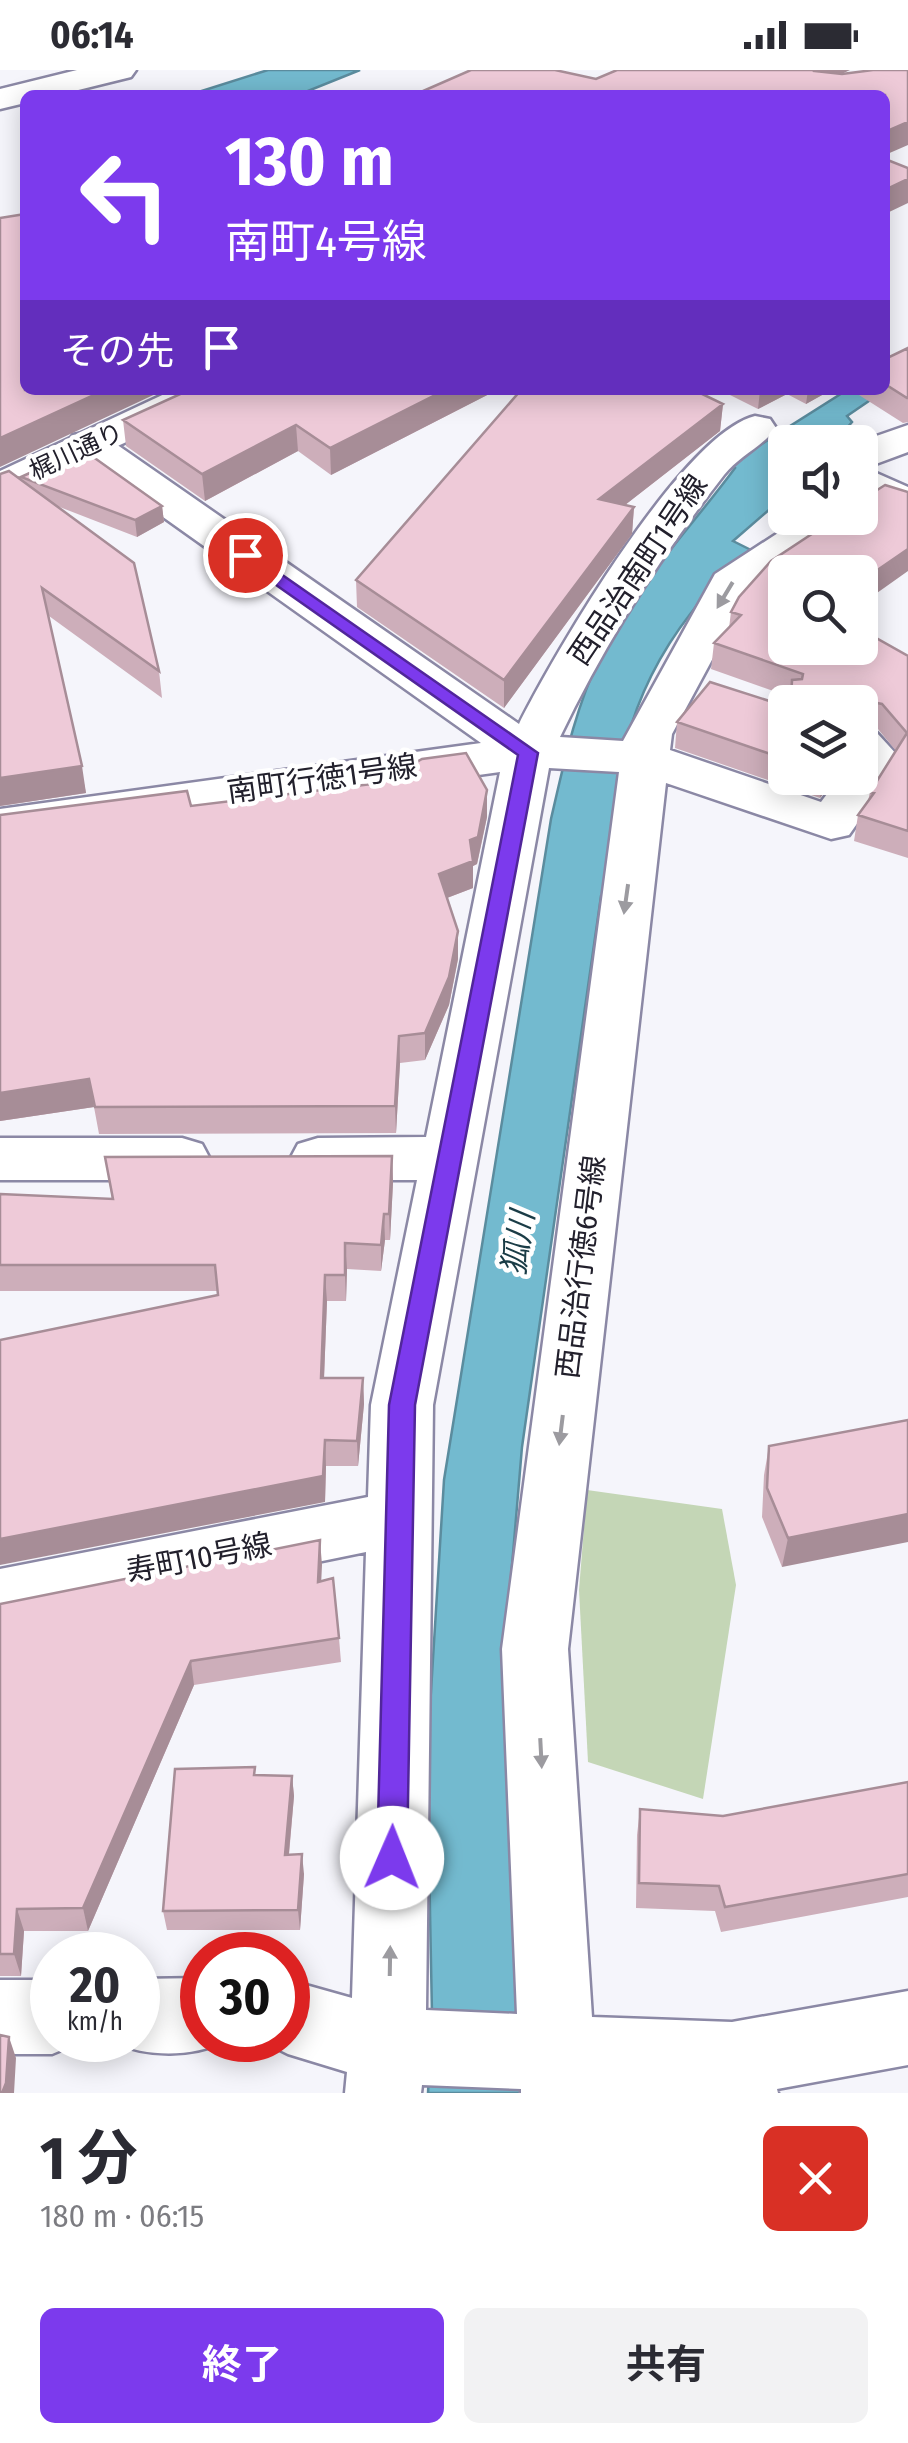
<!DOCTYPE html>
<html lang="ja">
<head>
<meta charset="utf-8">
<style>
  body { margin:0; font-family:"Fira Sans Condensed","Noto Sans JP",sans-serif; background:#f2f2f3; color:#2b2b33; height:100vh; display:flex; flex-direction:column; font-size:38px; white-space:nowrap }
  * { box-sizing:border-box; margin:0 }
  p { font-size:32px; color:#7c7c81 }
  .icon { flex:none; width:55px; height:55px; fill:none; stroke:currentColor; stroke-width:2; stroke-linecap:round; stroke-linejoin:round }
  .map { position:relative; height:2023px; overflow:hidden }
  .panel { display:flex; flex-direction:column; background:#fff; flex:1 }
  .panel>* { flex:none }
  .guide { position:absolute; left:20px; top:20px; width:870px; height:305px; border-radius:15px; box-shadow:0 5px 25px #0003; background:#7c3aed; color:#fff; overflow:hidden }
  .tools { position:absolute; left:768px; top:355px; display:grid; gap:20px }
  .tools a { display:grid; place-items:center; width:110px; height:110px; border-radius:15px; background:#fff; box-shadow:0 5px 25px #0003; font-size:50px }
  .speed { position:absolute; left:30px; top:1862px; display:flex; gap:20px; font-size:50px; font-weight:700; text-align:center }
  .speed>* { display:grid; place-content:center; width:130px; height:130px; border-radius:50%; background:#fff; box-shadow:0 5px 25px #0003; line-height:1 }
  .speed small { font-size:25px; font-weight:400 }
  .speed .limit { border:15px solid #d22; background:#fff; color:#111 }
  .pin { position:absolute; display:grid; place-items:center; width:85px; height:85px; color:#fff; margin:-42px; border:5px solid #fff; border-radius:50%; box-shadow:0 2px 10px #0007 }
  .me { position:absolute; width:110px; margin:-55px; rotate:1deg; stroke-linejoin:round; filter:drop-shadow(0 0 8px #0008) }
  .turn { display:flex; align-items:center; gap:35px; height:210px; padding:0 40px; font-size:45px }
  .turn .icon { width:130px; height:130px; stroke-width:2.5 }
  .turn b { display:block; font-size:70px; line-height:85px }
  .then { display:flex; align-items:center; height:95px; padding:0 40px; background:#0003; gap:20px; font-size:38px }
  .round { display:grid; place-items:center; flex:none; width:105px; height:105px; border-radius:15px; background:#f2f2f3 }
  .headline { display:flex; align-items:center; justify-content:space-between; height:170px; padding:0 40px }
  h1 { font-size:60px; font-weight:700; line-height:75px }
  .primary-button { display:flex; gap:20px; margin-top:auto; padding:20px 40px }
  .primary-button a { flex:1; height:115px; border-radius:15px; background:#7c3aed; color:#fff; font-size:40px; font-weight:700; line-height:115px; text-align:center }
  .primary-button a+a { background:#f2f2f3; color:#2b2b33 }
  .status { display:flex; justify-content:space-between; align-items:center; height:70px; padding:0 50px; background:#fff; direction:ltr }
  .status svg { height:28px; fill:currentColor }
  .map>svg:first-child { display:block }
  .green { fill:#c4d6b6 }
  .water { fill:#73bacf; stroke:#5b8c9e; stroke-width:2.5 }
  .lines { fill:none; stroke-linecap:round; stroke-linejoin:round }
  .street-casing { stroke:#8b88a5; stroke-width:5 }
  .secondary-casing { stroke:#8b88a5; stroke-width:5 }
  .street { fill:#fff; fill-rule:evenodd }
  .secondary { fill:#fff; fill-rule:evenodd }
  .wall { fill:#cdaeba }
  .shaded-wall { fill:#a78d97 }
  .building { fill:#eecad8; stroke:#a78d97; stroke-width:2.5 }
  .oneway { fill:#9c9ba0 }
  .route { fill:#7c3aed; stroke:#51269a; stroke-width:2.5 }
  .labels { text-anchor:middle; stroke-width:9; stroke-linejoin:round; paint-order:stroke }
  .far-street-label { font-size:25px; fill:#22202c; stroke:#fff }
  .street-label { font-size:30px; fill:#22202c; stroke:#fff }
  .water-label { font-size:32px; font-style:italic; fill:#1a3c46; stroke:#fff }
</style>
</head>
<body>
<div class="status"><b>06:14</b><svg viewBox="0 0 49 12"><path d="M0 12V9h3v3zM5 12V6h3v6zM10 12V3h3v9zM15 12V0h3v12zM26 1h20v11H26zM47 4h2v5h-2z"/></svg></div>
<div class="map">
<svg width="908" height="2023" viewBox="0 0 908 2023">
  <rect width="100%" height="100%" fill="#f5f5fb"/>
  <!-- green -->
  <path class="green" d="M 587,1420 L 722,1439 L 736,1515 L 703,1729 L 588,1692 L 579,1520 Z"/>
  <!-- water -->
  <path class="water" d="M 268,0 L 360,0 L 298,25 L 189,25 Z
    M 847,320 L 885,320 L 847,346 L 852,352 L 835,372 L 785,372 L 785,401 L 781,400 L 777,407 L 785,412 L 785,426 L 733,471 L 759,484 C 746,492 732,499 720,508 C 708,517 700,532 691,543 C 627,625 607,716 616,817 L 601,826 L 522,1377 L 506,1567 L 531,2023 L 428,2023 L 432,1944 L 427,1686 L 444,1410 L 551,749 C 564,693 575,639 600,587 C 633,517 690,459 735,398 L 730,394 Z"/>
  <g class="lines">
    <defs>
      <path id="street" d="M 77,0 L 136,0 L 131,7 L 58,25 L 25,25 L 25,33 L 0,39 L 0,19 Z
        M 755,346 L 770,349 L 776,358 C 762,377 739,386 724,405 C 660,487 605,573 560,667 L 623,671 L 715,504 L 801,448 L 851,448 L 845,457 L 749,521 L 672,664 L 670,680 L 821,732 L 839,708 L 860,708 L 860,659 L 877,663 L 899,687 L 890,707 L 849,765 L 831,769 L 666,713 L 568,1579 L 592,1947 L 732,1952 L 908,1921 L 908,1995 L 777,2019 L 778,2023 L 521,2023 L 521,2019 L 422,2015 L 421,2023 L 345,2023 L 347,2002 L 288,1984 L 260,1970 L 288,1970 L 288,1910 L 352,1928 L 366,1482 L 0,1557 L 0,1499 L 368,1427 L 371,1335 L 417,1110 L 318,1110 L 298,1104 L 290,1089 L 298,1074 L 318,1068 L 426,1067 L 500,702 L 0,771 L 0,739 L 481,673 L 73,383 L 67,374 L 73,365 L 88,362 L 103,365 L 519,654 C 554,584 682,364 755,346 ZM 549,698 L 619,702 L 502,1579 L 517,1944 L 426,1940 L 433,1335 Z
        M 908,355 L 908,382 L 865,398 L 908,417 L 908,447 L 860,427 L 859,372 Z
        M 0,1068 L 182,1068 L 202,1074 L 210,1089 L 202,1104 L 182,1110 L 0,1110 Z
        M 202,1908 L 202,1970 L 228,1971 C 191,1987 150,1988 112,1972 L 138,1970 L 138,1909 Z
        M 0,1910 L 52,1910 L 52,1970 L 80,1970 L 78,1973 L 52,1984 L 0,1984 Z"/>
      <path id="secondary" d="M 173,320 L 226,320 L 220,329 L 0,430 L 0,401 Z"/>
    </defs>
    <!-- street casing -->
    <use href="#street" class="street-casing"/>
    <!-- secondary casing -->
    <use href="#secondary" class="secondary-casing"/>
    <!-- street -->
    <use href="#street" class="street"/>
    <!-- secondary -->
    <use href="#secondary" class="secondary"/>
  </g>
  <!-- wall -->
  <path class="wall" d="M 908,278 L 908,352 L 903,353 L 859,325 L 859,320 L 885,320 L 885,289 Z
    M 189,320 L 497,320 L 331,405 L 298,381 L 205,431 L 126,376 L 123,350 Z
    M 720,320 L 831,320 L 806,334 L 787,324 L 758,339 Z
    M 723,334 L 720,361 L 625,435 L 634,437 L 632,464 L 504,638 L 357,537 L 356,510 Z
    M 21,407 L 162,436 L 164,452 L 137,467 L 57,436 L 159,601 L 162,628 L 49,546 L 86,723 L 0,736 Z
    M 908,422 L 785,578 L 908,586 L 908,788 L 854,771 L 858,745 L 868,731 L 870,722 L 896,681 L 878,659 L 861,657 L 860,680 L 860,632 L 789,632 L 790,627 L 711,599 L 714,573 L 729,558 L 731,542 Z
    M 785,636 L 785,708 L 835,708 L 820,728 L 675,678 L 677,652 Z
    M 487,720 L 487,747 L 477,794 L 473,796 L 473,818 L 447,828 L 458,861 L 458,889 L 449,935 L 425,990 L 400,993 L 396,1063 L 99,1064 L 94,1037 L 0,1051 L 0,745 Z
    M 392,1086 L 393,1113 L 390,1170 L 385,1170 L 381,1201 L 347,1199 L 346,1231 L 327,1231 L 324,1308 L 363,1308 L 364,1334 L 358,1396 L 326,1396 L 325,1432 L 218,1225 L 218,1221 L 0,1221 L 0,1124 L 112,1129 L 105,1087 Z
    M 908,1350 L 782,1497 L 762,1447 L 764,1405 L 769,1376 Z
    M 320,1470 L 321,1511 L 339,1568 L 341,1592 L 194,1615 L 88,1861 L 24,1861 L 21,1906 L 0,1906 L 0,1534 Z
    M 256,1705 L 292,1706 L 294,1726 L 289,1785 L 304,1804 L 300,1860 L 167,1860 L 163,1841 Z
    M 908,1712 L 908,1827 L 721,1862 L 715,1841 L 636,1838 L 637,1765 L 640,1739 L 723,1746 Z"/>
  <!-- shaded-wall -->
  <path class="shaded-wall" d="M 816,0 L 850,0 L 819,15 Z
    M 908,52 L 908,75 L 885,85 L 885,62 Z
    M 908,109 L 908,133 L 885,144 L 885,120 Z
    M 105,320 L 164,320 L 0,397 L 0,368 Z
    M 445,320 L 497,320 L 331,405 L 330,378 Z
    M 760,320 L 788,320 L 787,324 L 758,339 Z
    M 808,320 L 831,320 L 806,334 Z
    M 723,334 L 720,361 L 598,456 L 599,429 Z
    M 296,355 L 298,381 L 205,431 L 202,404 Z
    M 162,436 L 164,452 L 137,467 L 135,450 Z
    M 634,437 L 632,464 L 504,638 L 504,610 Z
    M 908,479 L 908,501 L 860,535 L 860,512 Z
    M 82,696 L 86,723 L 0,736 L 0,708 Z
    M 823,708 L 835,708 L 820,728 Z
    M 487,720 L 487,747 L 477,794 L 473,796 L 473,818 L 439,831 L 439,804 Z
    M 458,861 L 458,889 L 449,935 L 425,990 L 425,963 Z
    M 399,966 L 400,993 L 396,1063 L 395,1036 Z
    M 89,1009 L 94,1037 L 0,1051 L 0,1023 Z
    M 392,1086 L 393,1113 L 390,1170 L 389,1144 Z
    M 384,1144 L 385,1170 L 381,1201 L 381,1175 Z
    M 345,1173 L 347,1199 L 346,1231 L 345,1205 Z
    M 325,1205 L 327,1231 L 323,1334 L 321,1308 Z
    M 363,1308 L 364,1334 L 358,1396 L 357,1371 Z
    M 325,1370 L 326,1396 L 325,1432 L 0,1495 L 0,1469 Z
    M 908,1444 L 908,1472 L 782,1497 L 788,1468 Z
    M 320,1470 L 322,1495 L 320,1537 L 318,1512 Z
    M 191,1591 L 194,1615 L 88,1861 L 83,1838 Z
    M 292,1706 L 294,1726 L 287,1804 L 285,1785 Z
    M 302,1784 L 304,1804 L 300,1860 L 298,1840 Z
    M 17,1839 L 24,1861 L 21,1906 L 14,1884 Z
    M 9,1967 L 16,1988 L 14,2023 L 2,2023 Z"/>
  <!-- building -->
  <path class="building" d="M 471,0 L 555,0 L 596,9 L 617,0 L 816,0 L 815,1 L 842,4 L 873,0 L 908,0 L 908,52 L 885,62 L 885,25 L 414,25 Z
    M 885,89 L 908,98 L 908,109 L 885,120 Z
    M 25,144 L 25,320 L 105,320 L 0,368 L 0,148 Z
    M 908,278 L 908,328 L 907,328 L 885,314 L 885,289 Z
    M 189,320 L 445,320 L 330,378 L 296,355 L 202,404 L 123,350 Z
    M 521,320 L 694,320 L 723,334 L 599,429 L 634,437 L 504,610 L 356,510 Z
    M 82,379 L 162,436 L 135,450 L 21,407 Z
    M 9,401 L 134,493 L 159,601 L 42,518 L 82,696 L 0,708 L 0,404 Z
    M 885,415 L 908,422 L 908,479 L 860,512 L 860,502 L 785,502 L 785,578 L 860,578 L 860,559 L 908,586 L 908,761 L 858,745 L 874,723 L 870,722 L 907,663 L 882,634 L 862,630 L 860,678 L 860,632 L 791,632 L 792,610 L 802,609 L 803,604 L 714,573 L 741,545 L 731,542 L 739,527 L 771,491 L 836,448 L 860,448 L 860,431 Z
    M 710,612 L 785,636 L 785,689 L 677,652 Z
    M 466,683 L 487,720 L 478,767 L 470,770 L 473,791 L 439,804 L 458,861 L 449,907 L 425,963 L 399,966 L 395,1036 L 95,1037 L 89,1009 L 0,1023 L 0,745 L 187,721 L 191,736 L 380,713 L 422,689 Z
    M 392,1086 L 389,1144 L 384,1144 L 381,1175 L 345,1173 L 345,1205 L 325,1205 L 321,1308 L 363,1308 L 357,1371 L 325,1370 L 323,1406 L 0,1469 L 0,1270 L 218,1225 L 215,1195 L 0,1195 L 0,1124 L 113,1129 L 105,1087 Z
    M 908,1350 L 908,1444 L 788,1468 L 767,1418 L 769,1376 Z
    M 320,1470 L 318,1512 L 333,1508 L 339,1568 L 191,1591 L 83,1838 L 17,1839 L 14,1884 L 0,1884 L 0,1534 Z
    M 255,1697 L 254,1705 L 292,1706 L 285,1785 L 302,1784 L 298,1840 L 163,1841 L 175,1699 Z
    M 908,1712 L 908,1804 L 725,1837 L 719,1816 L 639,1813 L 640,1739 L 723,1746 Z
    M 0,1965 L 9,1967 L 6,2013 L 2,2023 L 0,2023 Z"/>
  <!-- one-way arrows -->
  <defs><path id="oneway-solid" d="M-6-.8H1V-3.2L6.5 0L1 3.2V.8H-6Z" transform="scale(2.5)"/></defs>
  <g class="oneway">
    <use href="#oneway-solid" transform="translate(725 525) rotate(121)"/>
    <use href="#oneway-solid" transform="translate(626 829) rotate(98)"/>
    <use href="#oneway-solid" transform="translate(561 1360) rotate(97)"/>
    <use href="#oneway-solid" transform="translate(541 1683) rotate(87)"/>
    <use href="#oneway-solid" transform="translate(390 1891) rotate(-89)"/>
  </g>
  <!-- route -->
  <path class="route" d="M 245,479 L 538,683 L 415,1335 L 407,1788 L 402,1797 L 392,1801 L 382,1797 L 377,1788 L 389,1335 L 518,685 L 239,489 L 239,481 Z"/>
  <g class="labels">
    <!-- far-street labels -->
    <g class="far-street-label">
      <text transform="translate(76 381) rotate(-25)" y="9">梶川通り</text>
    </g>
    <!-- street labels -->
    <g class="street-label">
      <text transform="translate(638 500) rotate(-56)" y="10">西品治南町1号線</text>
      <text transform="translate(322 709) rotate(-8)" y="10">南町行徳1号線</text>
      <text transform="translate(581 1197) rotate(-83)" y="10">西品治行徳6号線</text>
      <text transform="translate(199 1488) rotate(-11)" y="10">寿町10号線</text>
    </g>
    <!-- water labels -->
    <g class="water-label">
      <text transform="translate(518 1173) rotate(-81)" y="11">狐川</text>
    </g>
  </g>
</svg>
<div class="tools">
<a><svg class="icon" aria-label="sound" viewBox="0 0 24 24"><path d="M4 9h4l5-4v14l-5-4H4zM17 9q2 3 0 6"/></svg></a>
<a><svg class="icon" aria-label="search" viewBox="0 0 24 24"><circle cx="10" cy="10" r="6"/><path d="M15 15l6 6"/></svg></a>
<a><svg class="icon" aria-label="layers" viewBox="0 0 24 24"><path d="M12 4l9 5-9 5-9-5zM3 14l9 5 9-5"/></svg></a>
</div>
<div class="speed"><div>20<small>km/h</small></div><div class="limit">30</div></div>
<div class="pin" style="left:245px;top:485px;background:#d93025"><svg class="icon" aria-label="arrive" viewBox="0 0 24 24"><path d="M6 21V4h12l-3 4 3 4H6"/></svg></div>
<svg class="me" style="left:392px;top:1788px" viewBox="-20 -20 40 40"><circle r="19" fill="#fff"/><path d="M0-13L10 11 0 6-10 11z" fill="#7c3aed"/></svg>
<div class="guide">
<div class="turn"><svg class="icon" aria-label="left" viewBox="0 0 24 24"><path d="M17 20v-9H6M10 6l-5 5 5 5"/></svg><div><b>130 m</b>南町4号線</div></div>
<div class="then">その先<svg class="icon" aria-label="arrive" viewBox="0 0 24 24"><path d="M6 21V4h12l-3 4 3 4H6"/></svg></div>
</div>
</div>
<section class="panel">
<div class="headline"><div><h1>1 分</h1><p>180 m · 06:15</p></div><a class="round" style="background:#d93025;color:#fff"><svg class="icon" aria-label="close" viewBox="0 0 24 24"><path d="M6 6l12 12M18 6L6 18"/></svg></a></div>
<div class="primary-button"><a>終了</a><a>共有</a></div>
</section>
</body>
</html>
